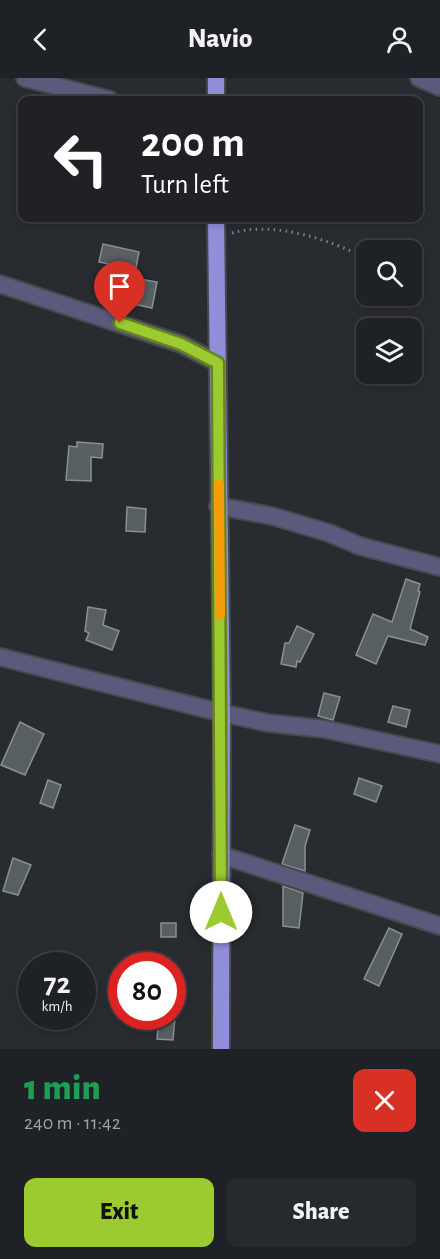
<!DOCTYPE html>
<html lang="en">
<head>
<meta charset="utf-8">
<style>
  body { margin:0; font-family:"Alegreya Sans",sans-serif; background:#26292d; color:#f1f3f6; height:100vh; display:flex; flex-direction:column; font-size:22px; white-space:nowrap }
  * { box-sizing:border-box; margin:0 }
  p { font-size:20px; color:#a1a3a7 }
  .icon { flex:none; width:33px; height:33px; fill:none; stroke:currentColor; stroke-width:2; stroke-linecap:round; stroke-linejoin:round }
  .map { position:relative; height:971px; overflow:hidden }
  .sheet { display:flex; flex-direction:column; background:#1e2125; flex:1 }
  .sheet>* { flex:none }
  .guide { position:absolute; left:18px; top:18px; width:405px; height:126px; border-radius:12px; box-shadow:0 3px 9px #0003,0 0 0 2px #3c3e42; background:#202124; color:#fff; overflow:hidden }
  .fabs { position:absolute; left:356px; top:162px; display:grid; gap:12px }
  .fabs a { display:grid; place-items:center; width:66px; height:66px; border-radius:12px; background:#1e2125; box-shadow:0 3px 9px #0003,0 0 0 2px #3c3e42; font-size:30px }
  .speed { position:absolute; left:18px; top:874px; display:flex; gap:12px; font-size:30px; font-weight:700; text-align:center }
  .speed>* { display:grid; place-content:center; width:78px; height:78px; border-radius:50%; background:#1e2125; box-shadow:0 3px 9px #0003,0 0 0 2px #3c3e42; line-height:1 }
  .speed small { font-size:15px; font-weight:400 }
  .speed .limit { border:9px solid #d22; background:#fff; color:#111 }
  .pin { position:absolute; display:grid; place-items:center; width:51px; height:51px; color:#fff; margin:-62px -26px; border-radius:50% 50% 50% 0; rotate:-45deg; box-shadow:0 0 6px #0007 }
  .pin .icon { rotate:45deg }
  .me { position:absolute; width:66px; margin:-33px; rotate:0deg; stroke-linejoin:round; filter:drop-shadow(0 0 4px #0008) }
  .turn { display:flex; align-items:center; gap:21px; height:126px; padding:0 24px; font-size:27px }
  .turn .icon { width:78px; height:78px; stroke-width:2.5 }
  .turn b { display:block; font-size:42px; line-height:51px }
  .round { display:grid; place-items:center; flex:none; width:63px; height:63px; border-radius:12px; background:#26292d }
  .summary { display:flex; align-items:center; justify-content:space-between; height:102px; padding:0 24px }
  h1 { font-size:36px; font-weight:800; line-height:45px; color:#1e9e55 }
  .button { display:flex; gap:12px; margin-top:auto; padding:12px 24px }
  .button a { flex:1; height:69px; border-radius:12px; background:#9cca31; color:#111; font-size:24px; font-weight:800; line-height:69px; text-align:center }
  .button a+a { background:#26292d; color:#f1f3f6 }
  header { display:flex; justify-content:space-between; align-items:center; height:78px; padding:0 24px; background:#1e2125; font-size:27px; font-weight:800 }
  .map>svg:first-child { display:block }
  .building { fill:#585f63; stroke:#899095; stroke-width:1.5 }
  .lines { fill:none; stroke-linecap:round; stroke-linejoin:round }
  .minor-casing { stroke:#464a4f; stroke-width:20 }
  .trunk-casing { stroke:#464a4f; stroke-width:20 }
  .path { stroke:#818589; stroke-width:3; stroke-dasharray:1.5 4.5; stroke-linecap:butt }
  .minor { stroke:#5b5a7c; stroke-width:16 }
  .trunk { stroke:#928fda; stroke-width:16 }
  .route-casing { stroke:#658320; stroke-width:15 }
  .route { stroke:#9cca31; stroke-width:10 }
  .slow { stroke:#f59e0b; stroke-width:10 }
</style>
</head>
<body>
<header><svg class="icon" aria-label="back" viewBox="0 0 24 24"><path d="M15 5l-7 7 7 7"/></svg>Navio<svg class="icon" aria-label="person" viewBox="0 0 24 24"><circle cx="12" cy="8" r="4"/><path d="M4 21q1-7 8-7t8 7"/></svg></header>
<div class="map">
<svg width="440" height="971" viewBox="0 0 440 971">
  <rect width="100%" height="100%" fill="#282c31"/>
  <!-- building -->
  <path class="building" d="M 103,166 L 139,174 L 134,200 L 157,204 L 152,230 L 120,223 L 117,230 L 101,225 L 113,187 L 99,184 Z
    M 77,364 L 103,366 L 102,380 L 91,379 L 91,403 L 66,402 L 69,368 L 77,369 Z
    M 127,429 L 146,431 L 145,454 L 126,453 Z
    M 406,501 L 420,506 L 418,513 L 420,514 L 410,551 L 428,559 L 425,567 L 388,558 L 376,586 L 356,577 L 373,536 L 392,544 Z
    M 88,529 L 106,532 L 103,547 L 119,553 L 112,572 L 86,562 L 89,555 L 85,553 Z
    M 297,548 L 314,556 L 300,584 L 297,583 L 296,589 L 281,586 L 285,565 L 289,565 Z
    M 324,615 L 340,619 L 333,642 L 318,638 Z
    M 393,628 L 410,632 L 406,649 L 388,644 Z
    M 20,644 L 44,656 L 25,697 L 1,687 Z
    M 359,700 L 382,708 L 376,724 L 354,716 Z
    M 48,702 L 61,707 L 53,730 L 40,725 Z
    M 295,747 L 310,752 L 305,768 L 305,793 L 282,786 Z
    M 13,780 L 31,787 L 18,817 L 3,813 Z
    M 283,808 L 303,815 L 299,850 L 283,848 Z
    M 161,845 L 176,845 L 176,859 L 161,859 Z
    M 389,850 L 402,856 L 379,908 L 364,901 Z
    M 159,939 L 175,939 L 173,962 L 157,961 Z"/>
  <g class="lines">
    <defs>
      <path id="minor" d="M 25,0 L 110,22
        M 419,0 L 440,9
        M 0,206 L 181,266 L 218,285
        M 218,428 L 272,438 L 329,455 L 360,468 L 440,489
        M 0,579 L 222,635 L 268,645 L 324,651 L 440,676
        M 221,777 L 440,848"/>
      <path id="trunk" d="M 216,0 L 216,22
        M 216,140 L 222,635 L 221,971"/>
    </defs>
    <!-- minor casing -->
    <use href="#minor" class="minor-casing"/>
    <!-- trunk casing -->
    <use href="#trunk" class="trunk-casing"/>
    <!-- path -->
    <path class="path" d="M 232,155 C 275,143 327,161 366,180"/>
    <!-- minor -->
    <use href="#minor" class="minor"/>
    <!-- trunk -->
    <use href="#trunk" class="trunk"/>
  </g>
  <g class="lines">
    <defs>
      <path id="route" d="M 120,245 L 181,266 L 218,285 L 221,834"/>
    </defs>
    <!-- route casing -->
    <use href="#route" class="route-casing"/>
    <!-- route -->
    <use href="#route" class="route"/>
    <!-- slow -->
    <path class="slow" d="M 219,406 L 220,537"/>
  </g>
</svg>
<div class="fabs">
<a><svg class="icon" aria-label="search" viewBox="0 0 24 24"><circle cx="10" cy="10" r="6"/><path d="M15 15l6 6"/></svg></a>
<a><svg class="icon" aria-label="layers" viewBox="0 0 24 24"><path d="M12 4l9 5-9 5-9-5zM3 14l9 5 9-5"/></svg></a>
</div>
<div class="speed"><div>72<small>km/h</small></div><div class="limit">80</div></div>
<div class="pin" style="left:120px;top:245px;background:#d93025"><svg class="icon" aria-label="arrive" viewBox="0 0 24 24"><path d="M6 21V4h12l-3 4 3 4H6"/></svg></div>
<svg class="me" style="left:221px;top:834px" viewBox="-20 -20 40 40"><circle r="19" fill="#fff"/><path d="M0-13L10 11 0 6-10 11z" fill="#9cca31"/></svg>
<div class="guide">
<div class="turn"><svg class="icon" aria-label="left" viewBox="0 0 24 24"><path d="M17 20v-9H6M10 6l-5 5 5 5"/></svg><div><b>200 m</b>Turn left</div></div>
</div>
</div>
<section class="sheet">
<div class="summary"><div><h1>1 min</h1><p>240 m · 11:42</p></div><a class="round" style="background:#d93025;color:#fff"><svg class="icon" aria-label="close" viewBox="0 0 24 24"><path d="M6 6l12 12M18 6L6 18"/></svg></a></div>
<div class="button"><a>Exit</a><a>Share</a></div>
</section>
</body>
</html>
